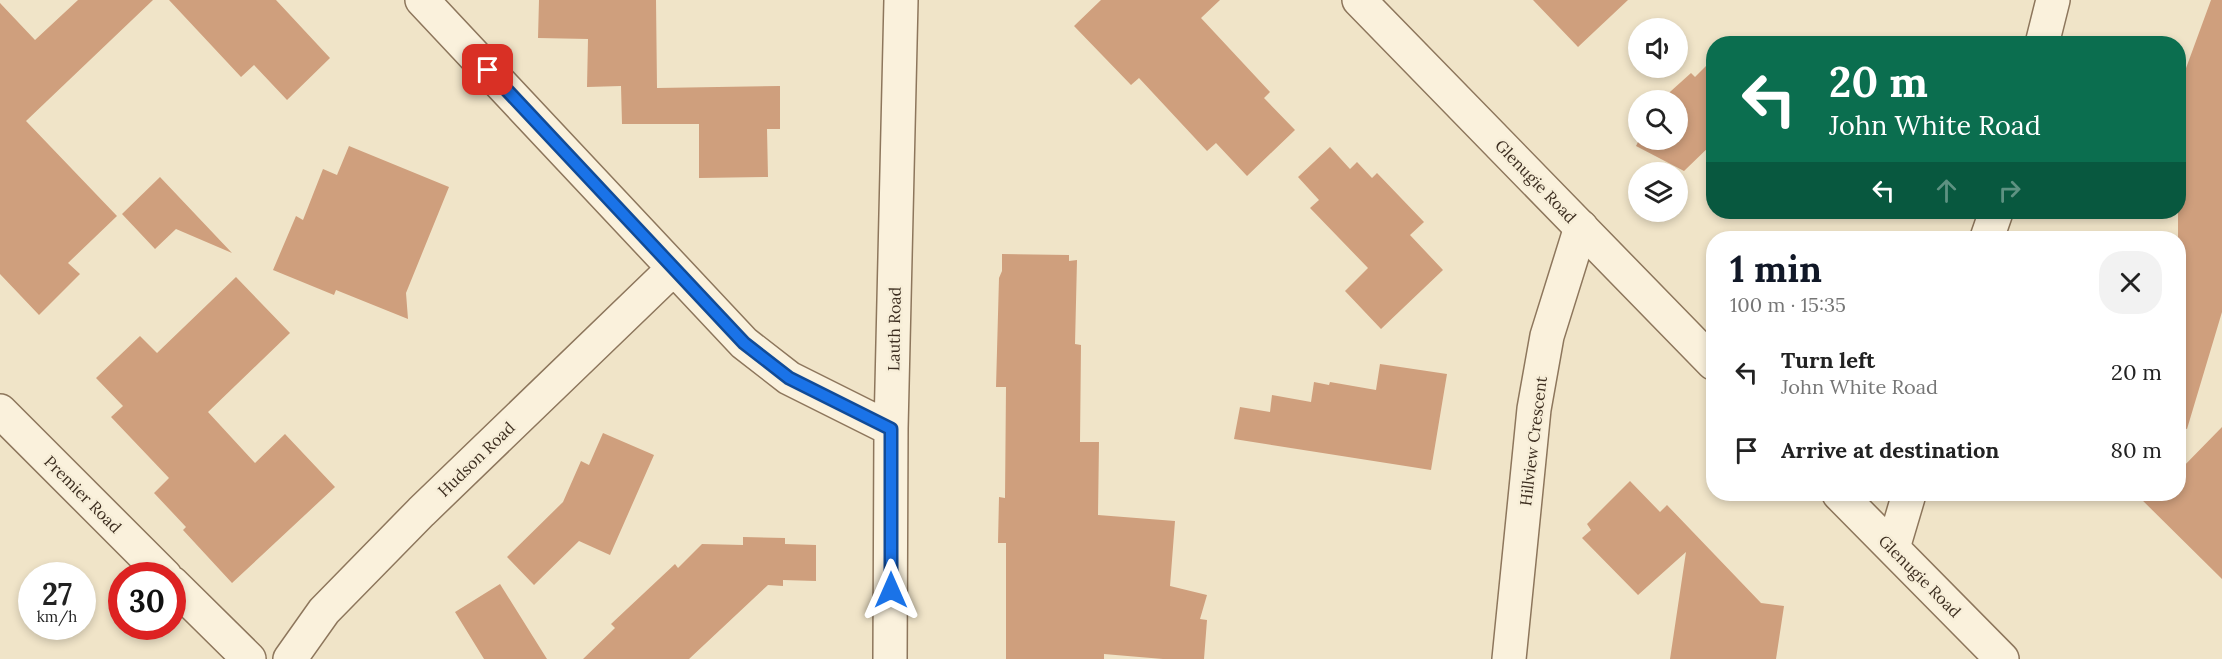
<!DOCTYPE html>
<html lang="en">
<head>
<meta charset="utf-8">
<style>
  body { margin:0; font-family:Lora,serif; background:#f2f2f2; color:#222; height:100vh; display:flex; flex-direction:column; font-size:22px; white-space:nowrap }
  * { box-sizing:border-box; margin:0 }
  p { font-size:20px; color:#767676 }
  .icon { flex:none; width:33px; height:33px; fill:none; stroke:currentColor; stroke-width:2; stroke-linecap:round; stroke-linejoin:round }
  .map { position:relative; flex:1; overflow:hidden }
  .details { position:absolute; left:1706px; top:231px; width:480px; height:270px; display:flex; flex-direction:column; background:#fff; border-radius:24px; box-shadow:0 3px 9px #0003 }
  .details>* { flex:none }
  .hud { position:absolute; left:1706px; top:36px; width:480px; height:183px; border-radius:24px; box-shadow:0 3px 9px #0003; background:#0b6e4f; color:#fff; overflow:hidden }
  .fabs { position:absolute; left:1628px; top:18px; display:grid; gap:12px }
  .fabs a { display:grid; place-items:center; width:60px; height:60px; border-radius:50%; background:#fff; box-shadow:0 3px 9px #0003; font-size:30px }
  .speed { position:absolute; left:18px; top:562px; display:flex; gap:12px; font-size:30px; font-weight:700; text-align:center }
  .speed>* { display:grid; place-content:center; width:78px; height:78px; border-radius:50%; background:#fff; box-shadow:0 3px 9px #0003; line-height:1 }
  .speed small { font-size:15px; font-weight:400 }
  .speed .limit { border:9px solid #d22; background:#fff; color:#111 }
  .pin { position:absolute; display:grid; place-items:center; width:51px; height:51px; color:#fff; margin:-26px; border-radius:12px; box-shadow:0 3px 9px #0006 }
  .me { position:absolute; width:66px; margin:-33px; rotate:0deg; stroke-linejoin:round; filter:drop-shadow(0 0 4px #0008) }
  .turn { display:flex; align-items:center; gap:21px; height:126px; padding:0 24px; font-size:27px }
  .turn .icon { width:78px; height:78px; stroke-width:2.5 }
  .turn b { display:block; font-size:42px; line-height:51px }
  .lanes { display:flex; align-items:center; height:57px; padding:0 24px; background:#0003; justify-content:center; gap:30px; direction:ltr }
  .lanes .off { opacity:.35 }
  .round { display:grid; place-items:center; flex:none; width:63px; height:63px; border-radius:24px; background:#f2f2f2 }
  .headline { display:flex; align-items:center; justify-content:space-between; height:102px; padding:0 24px }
  h1 { font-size:36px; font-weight:700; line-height:45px; color:#111827 }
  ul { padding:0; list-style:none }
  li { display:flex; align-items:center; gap:18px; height:78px; padding:0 24px }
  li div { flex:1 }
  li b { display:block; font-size:22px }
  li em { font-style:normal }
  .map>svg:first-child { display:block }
  .building { fill:#cf9f7d }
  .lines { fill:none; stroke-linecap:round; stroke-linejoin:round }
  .minor-casing { stroke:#8d765c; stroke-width:36 }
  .tertiary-casing { stroke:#8d765c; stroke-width:36 }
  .minor { stroke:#faf1dc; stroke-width:33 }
  .tertiary { stroke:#faf1dc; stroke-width:33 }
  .route-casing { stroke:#114b97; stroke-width:15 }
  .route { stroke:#1a73e8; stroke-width:10 }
  .labels { text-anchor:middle; stroke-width:5; stroke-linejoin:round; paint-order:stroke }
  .street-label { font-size:16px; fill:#3d2e20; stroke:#f7eed8 }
</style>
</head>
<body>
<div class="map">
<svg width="2222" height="659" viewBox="0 0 2222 659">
  <rect width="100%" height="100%" fill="#f0e4c8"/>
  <!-- building -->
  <path class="building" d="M 78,0 L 153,0 L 26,121 L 117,216 L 68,263 L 80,274 L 39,315 L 0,274 L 0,3 L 35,40 Z
    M 169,0 L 276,0 L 330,58 L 287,100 L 254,65 L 241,77 Z
    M 539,0 L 656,0 L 657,88 L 780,86 L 780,129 L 767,129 L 768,177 L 699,178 L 699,124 L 622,124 L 621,86 L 587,87 L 588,39 L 538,38 Z
    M 1101,0 L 1220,0 L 1201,18 L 1270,92 L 1264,98 L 1295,130 L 1247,176 L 1216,143 L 1207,151 L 1139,78 L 1131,85 L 1074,26 Z
    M 1533,0 L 1628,0 L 1578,47 Z
    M 2211,0 L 2222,0 L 2222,312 L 2187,429 L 2178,427 L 2178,90 Z
    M 1713,59 L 1713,143 L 1684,171 L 1636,146 L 1639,140 L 1677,140 L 1677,100 L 1661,100 L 1691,73 L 1695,77 Z
    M 349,146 L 449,187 L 406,293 L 408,319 L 336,290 L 334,295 L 273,270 L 296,216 L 303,220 L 323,169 L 337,175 Z
    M 1330,147 L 1350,169 L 1357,162 L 1372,178 L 1377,173 L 1424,222 L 1410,235 L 1443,270 L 1381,329 L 1345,291 L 1368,268 L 1310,208 L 1319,200 L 1298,177 Z
    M 160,177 L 232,253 L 176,229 L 155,249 L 122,214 Z
    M 1002,254 L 1069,255 L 1069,261 L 1077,260 L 1075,344 L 1081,345 L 1080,442 L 1099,442 L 1098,515 L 1175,521 L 1170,586 L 1207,595 L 1200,619 L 1207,620 L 1204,659 L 1163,659 L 1104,654 L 1104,659 L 1006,659 L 1006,543 L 998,543 L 999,497 L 1005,498 L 1006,387 L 996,387 L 999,278 L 1002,271 Z
    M 236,277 L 290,333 L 208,412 L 255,463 L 285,434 L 335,487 L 232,583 L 183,530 L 186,527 L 154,493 L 169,478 L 111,417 L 123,406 L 96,378 L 140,336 L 157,353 Z
    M 1380,364 L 1447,374 L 1431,470 L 1234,439 L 1240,407 L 1270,412 L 1272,395 L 1311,402 L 1314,382 L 1329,385 L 1330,382 L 1376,390 Z
    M 2222,427 L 2222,579 L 2136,494 L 2178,494 L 2178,472 Z
    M 603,433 L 654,455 L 610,555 L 579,541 L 534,585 L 507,557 L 563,502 L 581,461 L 589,465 Z
    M 1630,481 L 1660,512 L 1667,505 L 1761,603 L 1784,606 L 1776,659 L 1670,659 L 1686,552 L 1638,595 L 1582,538 L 1591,530 L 1587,524 Z
    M 743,537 L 785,538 L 785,544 L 816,545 L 816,581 L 783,580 L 783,586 L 768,585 L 689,659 L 583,659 L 615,628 L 611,624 L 675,564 L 678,568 L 702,544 L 743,545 Z
    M 500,584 L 547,659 L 484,659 L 455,612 Z"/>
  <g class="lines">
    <defs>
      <path id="minor" d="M 422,0 L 744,343 L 789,378 L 891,429
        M 2042,44 L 2053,0
        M 1987,238 L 1996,212
        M 0,411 L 165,576
        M 1893,548 L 1909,494
        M 172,583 L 249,659
        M 290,659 L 324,611 L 421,512 L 673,269
        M 890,659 L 891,429 L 901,0
        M 1509,659 L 1534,409 L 1547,336 L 1581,227"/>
      <path id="tertiary" d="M 1359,0 L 1713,363
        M 1839,494 L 2002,659"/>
    </defs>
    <!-- minor casing -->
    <use href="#minor" class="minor-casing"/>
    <!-- tertiary casing -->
    <use href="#tertiary" class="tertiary-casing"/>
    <!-- minor -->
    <use href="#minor" class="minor"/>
    <!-- tertiary -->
    <use href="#tertiary" class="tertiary"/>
  </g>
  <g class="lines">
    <defs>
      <path id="route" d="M 488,70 L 744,343 L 789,378 L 891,429 L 891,590"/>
    </defs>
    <!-- route casing -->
    <use href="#route" class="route-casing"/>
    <!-- route -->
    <use href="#route" class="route"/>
  </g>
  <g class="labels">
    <!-- street labels -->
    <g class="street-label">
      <text transform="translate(1536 181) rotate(46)" y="6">Glenugie Road</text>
      <text transform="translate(894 329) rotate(-89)" y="6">Lauth Road</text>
      <text transform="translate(1533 441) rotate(-83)" y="6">Hillview Crescent</text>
      <text transform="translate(476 459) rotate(-44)" y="6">Hudson Road</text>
      <text transform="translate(83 494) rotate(45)" y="6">Premier Road</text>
      <text transform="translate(1920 576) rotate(45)" y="6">Glenugie Road</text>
    </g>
  </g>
</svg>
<div class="fabs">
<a><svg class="icon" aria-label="sound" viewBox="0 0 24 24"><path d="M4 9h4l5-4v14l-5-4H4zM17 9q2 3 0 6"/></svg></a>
<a><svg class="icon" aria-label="search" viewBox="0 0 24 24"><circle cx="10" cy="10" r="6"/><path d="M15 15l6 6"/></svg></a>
<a><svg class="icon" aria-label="layers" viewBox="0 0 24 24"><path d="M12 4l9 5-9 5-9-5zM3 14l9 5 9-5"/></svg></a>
</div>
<div class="speed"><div>27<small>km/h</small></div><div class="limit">30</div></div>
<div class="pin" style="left:488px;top:70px;background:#d93025"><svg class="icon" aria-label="arrive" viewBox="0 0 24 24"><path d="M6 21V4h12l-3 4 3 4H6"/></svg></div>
<svg class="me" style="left:891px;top:590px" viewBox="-20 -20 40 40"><path d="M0-17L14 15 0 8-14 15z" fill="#1a73e8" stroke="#fff" stroke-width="4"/></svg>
<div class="hud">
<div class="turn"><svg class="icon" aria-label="left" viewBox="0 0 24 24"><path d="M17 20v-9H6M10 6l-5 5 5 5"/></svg><div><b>20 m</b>John White Road</div></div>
<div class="lanes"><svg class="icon" aria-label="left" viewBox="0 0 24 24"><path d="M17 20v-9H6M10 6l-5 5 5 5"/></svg><svg class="icon off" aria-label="ahead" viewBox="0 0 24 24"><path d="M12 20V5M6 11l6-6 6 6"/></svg><svg class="icon off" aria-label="right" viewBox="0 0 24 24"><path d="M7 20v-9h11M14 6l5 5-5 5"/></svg></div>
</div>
<section class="details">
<div class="headline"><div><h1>1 min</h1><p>100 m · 15:35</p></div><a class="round"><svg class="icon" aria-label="close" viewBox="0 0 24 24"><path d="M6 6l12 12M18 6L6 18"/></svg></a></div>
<ul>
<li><svg class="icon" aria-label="left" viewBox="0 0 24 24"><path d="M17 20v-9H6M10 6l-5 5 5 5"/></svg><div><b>Turn left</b><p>John White Road</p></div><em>20 m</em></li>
<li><svg class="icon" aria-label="arrive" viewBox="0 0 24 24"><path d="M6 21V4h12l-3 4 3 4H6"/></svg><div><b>Arrive at destination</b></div><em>80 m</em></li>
</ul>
</section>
</div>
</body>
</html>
